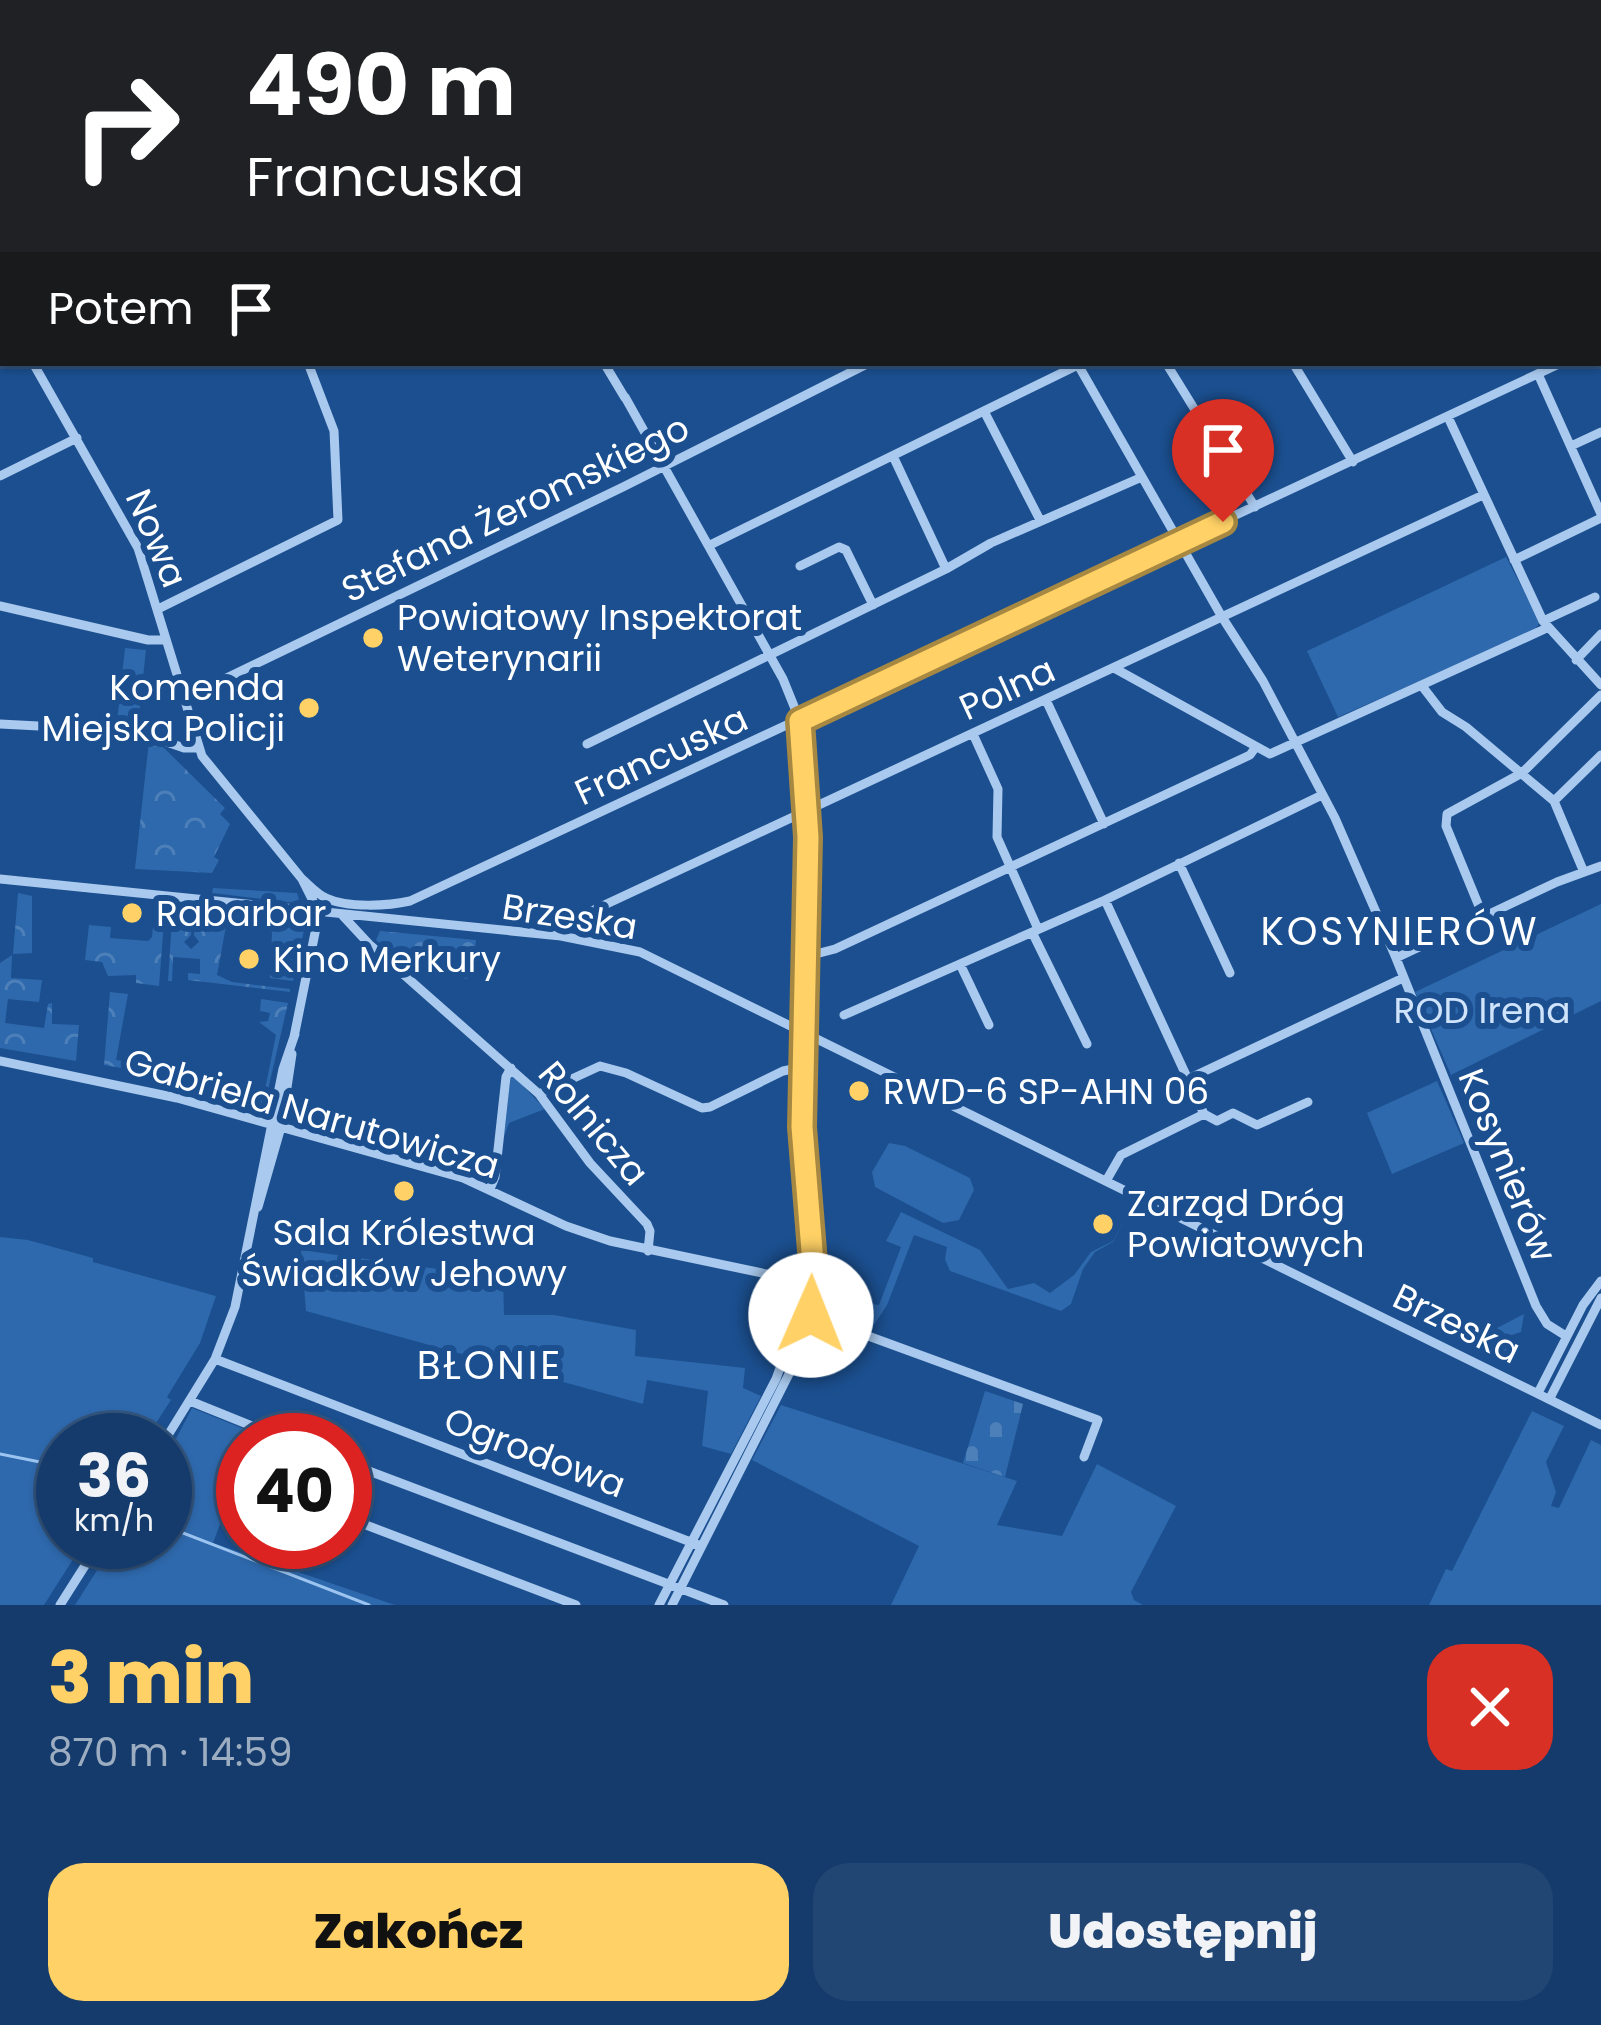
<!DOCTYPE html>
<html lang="pl">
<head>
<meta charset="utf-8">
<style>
  body { margin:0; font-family:Poppins,sans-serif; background:#214673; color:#f1f3f6; height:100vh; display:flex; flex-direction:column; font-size:45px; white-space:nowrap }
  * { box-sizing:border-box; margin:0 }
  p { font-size:39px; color:#9dadc1 }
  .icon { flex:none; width:66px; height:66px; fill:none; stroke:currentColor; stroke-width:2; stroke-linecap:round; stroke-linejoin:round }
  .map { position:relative; height:1605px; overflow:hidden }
  .panel { display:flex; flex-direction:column; background:#143b6b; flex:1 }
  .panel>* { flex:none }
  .top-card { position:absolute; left:0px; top:0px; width:1602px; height:366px; box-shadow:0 3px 9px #0004,0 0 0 3px #33557e; background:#202124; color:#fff; overflow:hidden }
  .speed { position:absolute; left:36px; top:1413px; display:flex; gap:24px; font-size:60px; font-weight:700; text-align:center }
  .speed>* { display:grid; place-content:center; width:156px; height:156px; border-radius:50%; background:#143b6b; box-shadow:0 3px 9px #0004,0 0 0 3px #33557e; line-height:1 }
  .speed small { font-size:30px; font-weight:400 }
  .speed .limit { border:18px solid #d22; background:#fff; color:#111 }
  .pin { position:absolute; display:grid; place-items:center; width:102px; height:102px; color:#fff; margin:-123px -51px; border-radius:50% 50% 50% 0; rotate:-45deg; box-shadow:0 0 12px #0007 }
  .pin .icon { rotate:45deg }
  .me { position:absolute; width:132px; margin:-66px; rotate:1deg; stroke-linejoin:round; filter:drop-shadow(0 0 9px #0008) }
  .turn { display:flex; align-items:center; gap:42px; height:252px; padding:0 48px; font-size:54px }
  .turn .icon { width:156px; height:156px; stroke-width:2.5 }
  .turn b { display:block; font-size:84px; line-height:102px }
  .then { display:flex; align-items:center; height:114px; padding:0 48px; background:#0003; gap:24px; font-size:45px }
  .round { display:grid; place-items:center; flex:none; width:126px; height:126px; border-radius:36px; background:#214673 }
  .summary { display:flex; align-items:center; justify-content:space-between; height:204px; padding:0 48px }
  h1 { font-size:72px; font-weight:800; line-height:90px; color:#ffd166 }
  .primary-button { display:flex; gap:24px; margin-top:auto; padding:24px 48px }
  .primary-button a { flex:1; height:138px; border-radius:36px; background:#ffd166; color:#111; font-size:48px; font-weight:800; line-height:138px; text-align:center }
  .primary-button a+a { background:#214673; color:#f1f3f6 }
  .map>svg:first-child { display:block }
  .green { fill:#2e69ad }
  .forest { fill:url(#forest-crowns) }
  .cemetery { fill:url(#cemetery-stones) }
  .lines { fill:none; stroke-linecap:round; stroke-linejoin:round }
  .stream { stroke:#9cc4f0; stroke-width:3 }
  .minor { stroke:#a9c9ee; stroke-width:9 }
  .route-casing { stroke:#a68842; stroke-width:30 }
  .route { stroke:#ffd166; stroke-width:21 }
  .poi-dot { fill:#ffd166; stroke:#1b4f8f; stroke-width:4.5 }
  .labels { text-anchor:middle; stroke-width:12; stroke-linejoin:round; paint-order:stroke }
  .street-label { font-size:36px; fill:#fff; stroke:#1b4f8f }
  .poi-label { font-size:36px; fill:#fff; stroke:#1b4f8f; text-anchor:start }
  .park-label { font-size:36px; fill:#cfe3fa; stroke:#1b4f8f }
  .neighbourhood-label { font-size:39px; letter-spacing:3px; fill:#fff; stroke:#1b4f8f }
</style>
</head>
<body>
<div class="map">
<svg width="1601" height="1605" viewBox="0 0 1601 1605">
  <defs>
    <pattern id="forest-crowns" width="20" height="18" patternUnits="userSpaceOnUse" patternTransform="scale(3)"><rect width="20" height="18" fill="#2e69ad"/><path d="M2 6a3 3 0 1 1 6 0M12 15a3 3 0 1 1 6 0" fill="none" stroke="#4d80b9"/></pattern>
    <pattern id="cemetery-stones" width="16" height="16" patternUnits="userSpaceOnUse" patternTransform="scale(3)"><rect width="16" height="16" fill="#2e69ad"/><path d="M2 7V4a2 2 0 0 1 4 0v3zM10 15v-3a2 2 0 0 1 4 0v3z" fill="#4d80b9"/></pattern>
  </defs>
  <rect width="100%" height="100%" fill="#1b4f8f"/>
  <!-- green -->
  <path class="green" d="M 453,0 L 693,0 L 446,3 Z
    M 819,0 L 1055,0 L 1057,3 L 813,3 Z
    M 1506,557 L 1540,622 L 1534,631 L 1338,717 L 1307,651 Z
    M 125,648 L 146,650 L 138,724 L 117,722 Z
    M 213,888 L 297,893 L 299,899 L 295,903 L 212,893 Z
    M 1601,904 L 1601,1001 L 1451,1075 L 1415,992 Z
    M 511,1073 L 545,1109 L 509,1123 L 504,1137 Z
    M 1437,1081 L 1464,1143 L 1392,1174 L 1367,1113 Z
    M 889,1143 L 905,1146 L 970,1178 L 974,1190 L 959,1220 L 943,1223 L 875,1187 L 872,1172 Z
    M 901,1212 L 980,1250 L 1008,1289 L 1034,1283 L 1050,1293 L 1074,1275 L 1091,1252 L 1113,1241 L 1127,1215 L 1113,1242 L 1095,1252 L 1083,1269 L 1071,1304 L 1061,1311 L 950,1271 L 945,1259 L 947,1247 L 914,1235 L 887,1305 L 872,1328 L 862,1327 L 872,1304 L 879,1305 L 901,1247 L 886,1241 Z
    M 0,1237 L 28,1240 L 93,1258 L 93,1262 L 216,1296 L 200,1343 L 167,1397 L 171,1400 L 145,1440 L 63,1440 L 63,1542 L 84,1542 L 44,1605 L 0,1605 Z
    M 301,1250 L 503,1278 L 504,1315 L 554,1315 L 636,1330 L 635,1356 L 745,1368 L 743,1388 L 761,1396 L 731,1454 L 702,1446 L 708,1391 L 647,1380 L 643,1404 L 306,1311 Z
    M 1524,1314 L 1521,1332 L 1509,1336 L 1505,1344 L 1508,1354 L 1501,1357 L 1492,1342 L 1497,1328 Z
    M 781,1405 L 1017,1481 L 997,1525 L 1062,1536 L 1097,1464 L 1176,1506 L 1131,1592 L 1134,1600 L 1143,1605 L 891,1605 L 919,1546 L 752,1460 Z
    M 192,1408 L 254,1433 L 251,1440 L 243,1440 L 243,1463 L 213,1543 L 395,1605 L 75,1605 L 115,1542 L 165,1542 L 165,1460 Z
    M 1532,1411 L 1564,1426 L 1546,1462 L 1556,1492 L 1551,1506 L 1559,1508 L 1591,1440 L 1601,1445 L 1601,1605 L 1429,1605 L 1446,1569 L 1452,1571 Z"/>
  <!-- forest -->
  <path class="forest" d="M 149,741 L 164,748 L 225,808 L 220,814 L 230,824 L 214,857 L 219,860 L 212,873 L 135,869 Z
    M 18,893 L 32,896 L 32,953 L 13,954 Z
    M 155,907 L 165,908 L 159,986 L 136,983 L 136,975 L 108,976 L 102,962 L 85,960 L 89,925 L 111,927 L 110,938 L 148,941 L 152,937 Z
    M 237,916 L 299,923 L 304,930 L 293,981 L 270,978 L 272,933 L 269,927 L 236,922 Z
    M 172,920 L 192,922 L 191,935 L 184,942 L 191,949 L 199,942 L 194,935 L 195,923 L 226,926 L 217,975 L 232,982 L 290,989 L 290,992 L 188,980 L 188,973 L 200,974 L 200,959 L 173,957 L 172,981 L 168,981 Z
    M 12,955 L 11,978 L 42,980 L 39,1002 L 8,999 L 5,1023 L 44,1028 L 48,1004 L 52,1003 L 52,1024 L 79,1025 L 76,1061 L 0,1048 L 0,963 Z
    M 110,992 L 128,994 L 116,1060 L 122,1061 L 121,1068 L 104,1065 Z
    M 261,999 L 288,1003 L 264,1107 L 260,1102 L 255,1104 L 185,1087 L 252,1101 L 264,1094 L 276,1035 L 259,1022 L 268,1021 L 270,1013 L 260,1011 Z"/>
  <!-- cemetery -->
  <path class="cemetery" d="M 0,0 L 274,0 L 3,3 L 0,230 Z
    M 380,931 L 476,940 L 472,974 L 466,979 L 404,955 L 399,960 L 376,940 Z
    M 985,1391 L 1023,1404 L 1005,1477 L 963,1463 Z"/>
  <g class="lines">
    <!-- stream -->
    <path class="stream" d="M 0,1454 L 45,1463 L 63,1473
      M 165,1526 L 369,1605"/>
    <!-- minor -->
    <path class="minor" d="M 389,0 L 391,3
      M 1063,0 L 1065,3
      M 1590,0 L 1593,3
      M 797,3 L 803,0
      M 1523,3 L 1527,0
      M 1534,3 L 1544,0
      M 1599,12 L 1601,15
      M 1599,138 L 1601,142
      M 1599,212 L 1601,211
      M 1599,250 L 1601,249
      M 1599,260 L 1601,264
      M 0,308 L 3,313
      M 1599,345 L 1601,344
      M 33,363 L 138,548 L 202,756 L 302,879 L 319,913
      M 604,363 L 625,398
      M 1077,363 L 1222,617 L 1263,681 L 1335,818 L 1396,958 L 1536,1306 L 1547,1324 L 1566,1336
      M 1166,363 L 1255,507
      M 1293,363 L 1353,462
      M 1538,374 L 1601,514
      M 625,397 L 783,679 L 800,721 L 807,812 L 808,987 L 803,1145 L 813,1263 L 811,1315 L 791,1370 L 672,1605
      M 984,411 L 1040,520
      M 1448,417 L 1543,621 L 1601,685
      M 1571,446 L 1601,432
      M 893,456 L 946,569
      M 0,476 L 77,438
      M 710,545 L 1078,365
      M 1514,560 L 1601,518
      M 800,566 L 839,547 L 846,550 L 873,605
      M 0,606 L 148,640 L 166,640
      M 158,609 L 338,520 L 334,431 L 308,363
      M 1543,621 L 1595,597
      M 1576,660 L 1601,634
      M 1114,668 L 1270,754 L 1547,628
      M 1422,686 L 1442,712 L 1466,727 L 1554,801 L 1583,870
      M 183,699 L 623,487 L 869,363
      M 1046,700 L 1104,824
      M 0,724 L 135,731 L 184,748 L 199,748
      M 973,734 L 998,789 L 997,837 L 1038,929
      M 587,744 L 946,569 L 991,543 L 1142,477
      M 1554,801 L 1601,755
      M 1179,863 L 1230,973
      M 0,879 L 561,936 L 640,952 L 1601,1425
      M 302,879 C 309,885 318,895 326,898 C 347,908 388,906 410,901 L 1561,363
      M 1105,900 L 1204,1114
      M 343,916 L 369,944 L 539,1094 L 590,1163 L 647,1224 L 650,1231 L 648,1251
      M 1483,916 L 1446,826 L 1447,814 L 1522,773 L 1601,695
      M 1032,932 L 1087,1044
      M 561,936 L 568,922 L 1483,495
      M 808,956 L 835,949 L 1250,755 L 1255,748
      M 1396,958 L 1557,882 L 1601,866
      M 960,964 L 989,1025
      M 844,1015 L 1105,900 L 1322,795
      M 294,1037 L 319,913
      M 0,1061 L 177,1098 L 463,1178 L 566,1226 L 610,1241 L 814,1284
      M 1188,1079 L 1403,978
      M 539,1094 L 600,1066 L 626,1073 L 702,1108 L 710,1107 L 783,1071 L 803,1067
      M 1204,1114 L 1217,1121 L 1233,1113 L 1257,1125 L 1308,1102
      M 1106,1181 L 1121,1155 L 1204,1114
      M 490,1189 L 495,1177 L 506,1077 L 511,1068
      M 258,1207 L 281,1127 L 292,1054
      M 808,1314 L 1098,1420 L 1084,1457
      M 215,1359 L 701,1546
      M 1538,1393 L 1583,1305 L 1601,1281
      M 1550,1398 L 1601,1298
      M 190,1401 L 287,1440
      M 165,1440 L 215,1359 L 235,1307 L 283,1069 L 295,1034
      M 345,1462 L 724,1605
      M 345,1517 L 576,1605
      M 60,1605 L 100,1542
      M 659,1605 L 776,1379 L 800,1313 L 806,1241"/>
  </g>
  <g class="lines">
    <defs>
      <path id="route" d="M 811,1315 L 813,1263 L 802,1127 L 808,837 L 800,721 L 1223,522"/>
    </defs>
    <!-- route casing -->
    <use href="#route" class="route-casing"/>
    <!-- route -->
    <use href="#route" class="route"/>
  </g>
  <!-- markers -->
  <g class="poi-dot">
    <circle cx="373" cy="638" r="12"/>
    <circle cx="309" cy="708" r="12"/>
    <circle cx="132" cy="913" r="12"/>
    <circle cx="249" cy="959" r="12"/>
    <circle cx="859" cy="1091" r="12"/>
    <circle cx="404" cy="1191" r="12"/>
    <circle cx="1103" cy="1224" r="12"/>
  </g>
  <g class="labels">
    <!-- street labels -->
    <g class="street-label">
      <text transform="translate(515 508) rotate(-26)" y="13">Stefana Żeromskiego</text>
      <text transform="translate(157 538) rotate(67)" y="13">Nowa</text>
      <text transform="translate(1007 688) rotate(-25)" y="13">Polna</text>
      <text transform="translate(661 755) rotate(-25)" y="13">Francuska</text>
      <text transform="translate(570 916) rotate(9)" y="13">Brzeska</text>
      <text transform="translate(312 1113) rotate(16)" y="13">Gabriela Narutowicza</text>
      <text transform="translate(594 1123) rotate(50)" y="13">Rolnicza</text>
      <text transform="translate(1508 1165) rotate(68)" y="13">Kosynierów</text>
      <text transform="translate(1457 1323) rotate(26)" y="13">Brzeska</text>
      <text transform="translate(535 1452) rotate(21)" y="13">Ogrodowa</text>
    </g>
    <!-- poi labels -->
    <g class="poi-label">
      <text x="397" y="630">Powiatowy Inspektorat<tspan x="397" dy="41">Weterynarii</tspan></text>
      <text x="285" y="700" text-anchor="end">Komenda<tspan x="285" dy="41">Miejska Policji</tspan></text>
      <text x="156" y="926">Rabarbar</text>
      <text x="273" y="972">Kino Merkury</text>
      <text x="883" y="1104">RWD-6 SP-AHN 06</text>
      <text x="1127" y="1216">Zarząd Dróg<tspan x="1127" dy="41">Powiatowych</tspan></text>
      <text x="404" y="1245" text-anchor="middle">Sala Królestwa<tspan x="404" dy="41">Świadków Jehowy</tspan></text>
    </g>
    <!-- park labels -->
    <g class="park-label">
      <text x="1482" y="1023">ROD Irena</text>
    </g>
    <!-- neighbourhood labels -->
    <g class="neighbourhood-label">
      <text x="1400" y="945">KOSYNIERÓW</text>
      <text x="490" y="1379">BŁONIE</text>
    </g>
  </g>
</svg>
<div class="speed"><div>36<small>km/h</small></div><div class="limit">40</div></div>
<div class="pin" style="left:1223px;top:522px;background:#d93025"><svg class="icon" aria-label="arrive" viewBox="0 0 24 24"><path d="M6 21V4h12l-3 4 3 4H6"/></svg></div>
<svg class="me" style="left:811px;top:1315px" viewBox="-20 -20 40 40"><circle r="19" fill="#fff"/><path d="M0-13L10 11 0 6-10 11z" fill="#ffd166"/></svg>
<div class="top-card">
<div class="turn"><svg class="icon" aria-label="right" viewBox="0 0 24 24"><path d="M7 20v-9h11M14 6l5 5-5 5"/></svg><div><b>490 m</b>Francuska</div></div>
<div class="then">Potem<svg class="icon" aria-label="arrive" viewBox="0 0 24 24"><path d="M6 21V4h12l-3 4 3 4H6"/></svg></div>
</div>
</div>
<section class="panel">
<div class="summary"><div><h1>3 min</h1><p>870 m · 14:59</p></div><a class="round" style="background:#d93025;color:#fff"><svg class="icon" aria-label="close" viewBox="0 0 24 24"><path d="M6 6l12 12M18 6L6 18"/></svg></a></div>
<div class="primary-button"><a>Zakończ</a><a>Udostępnij</a></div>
</section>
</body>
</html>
